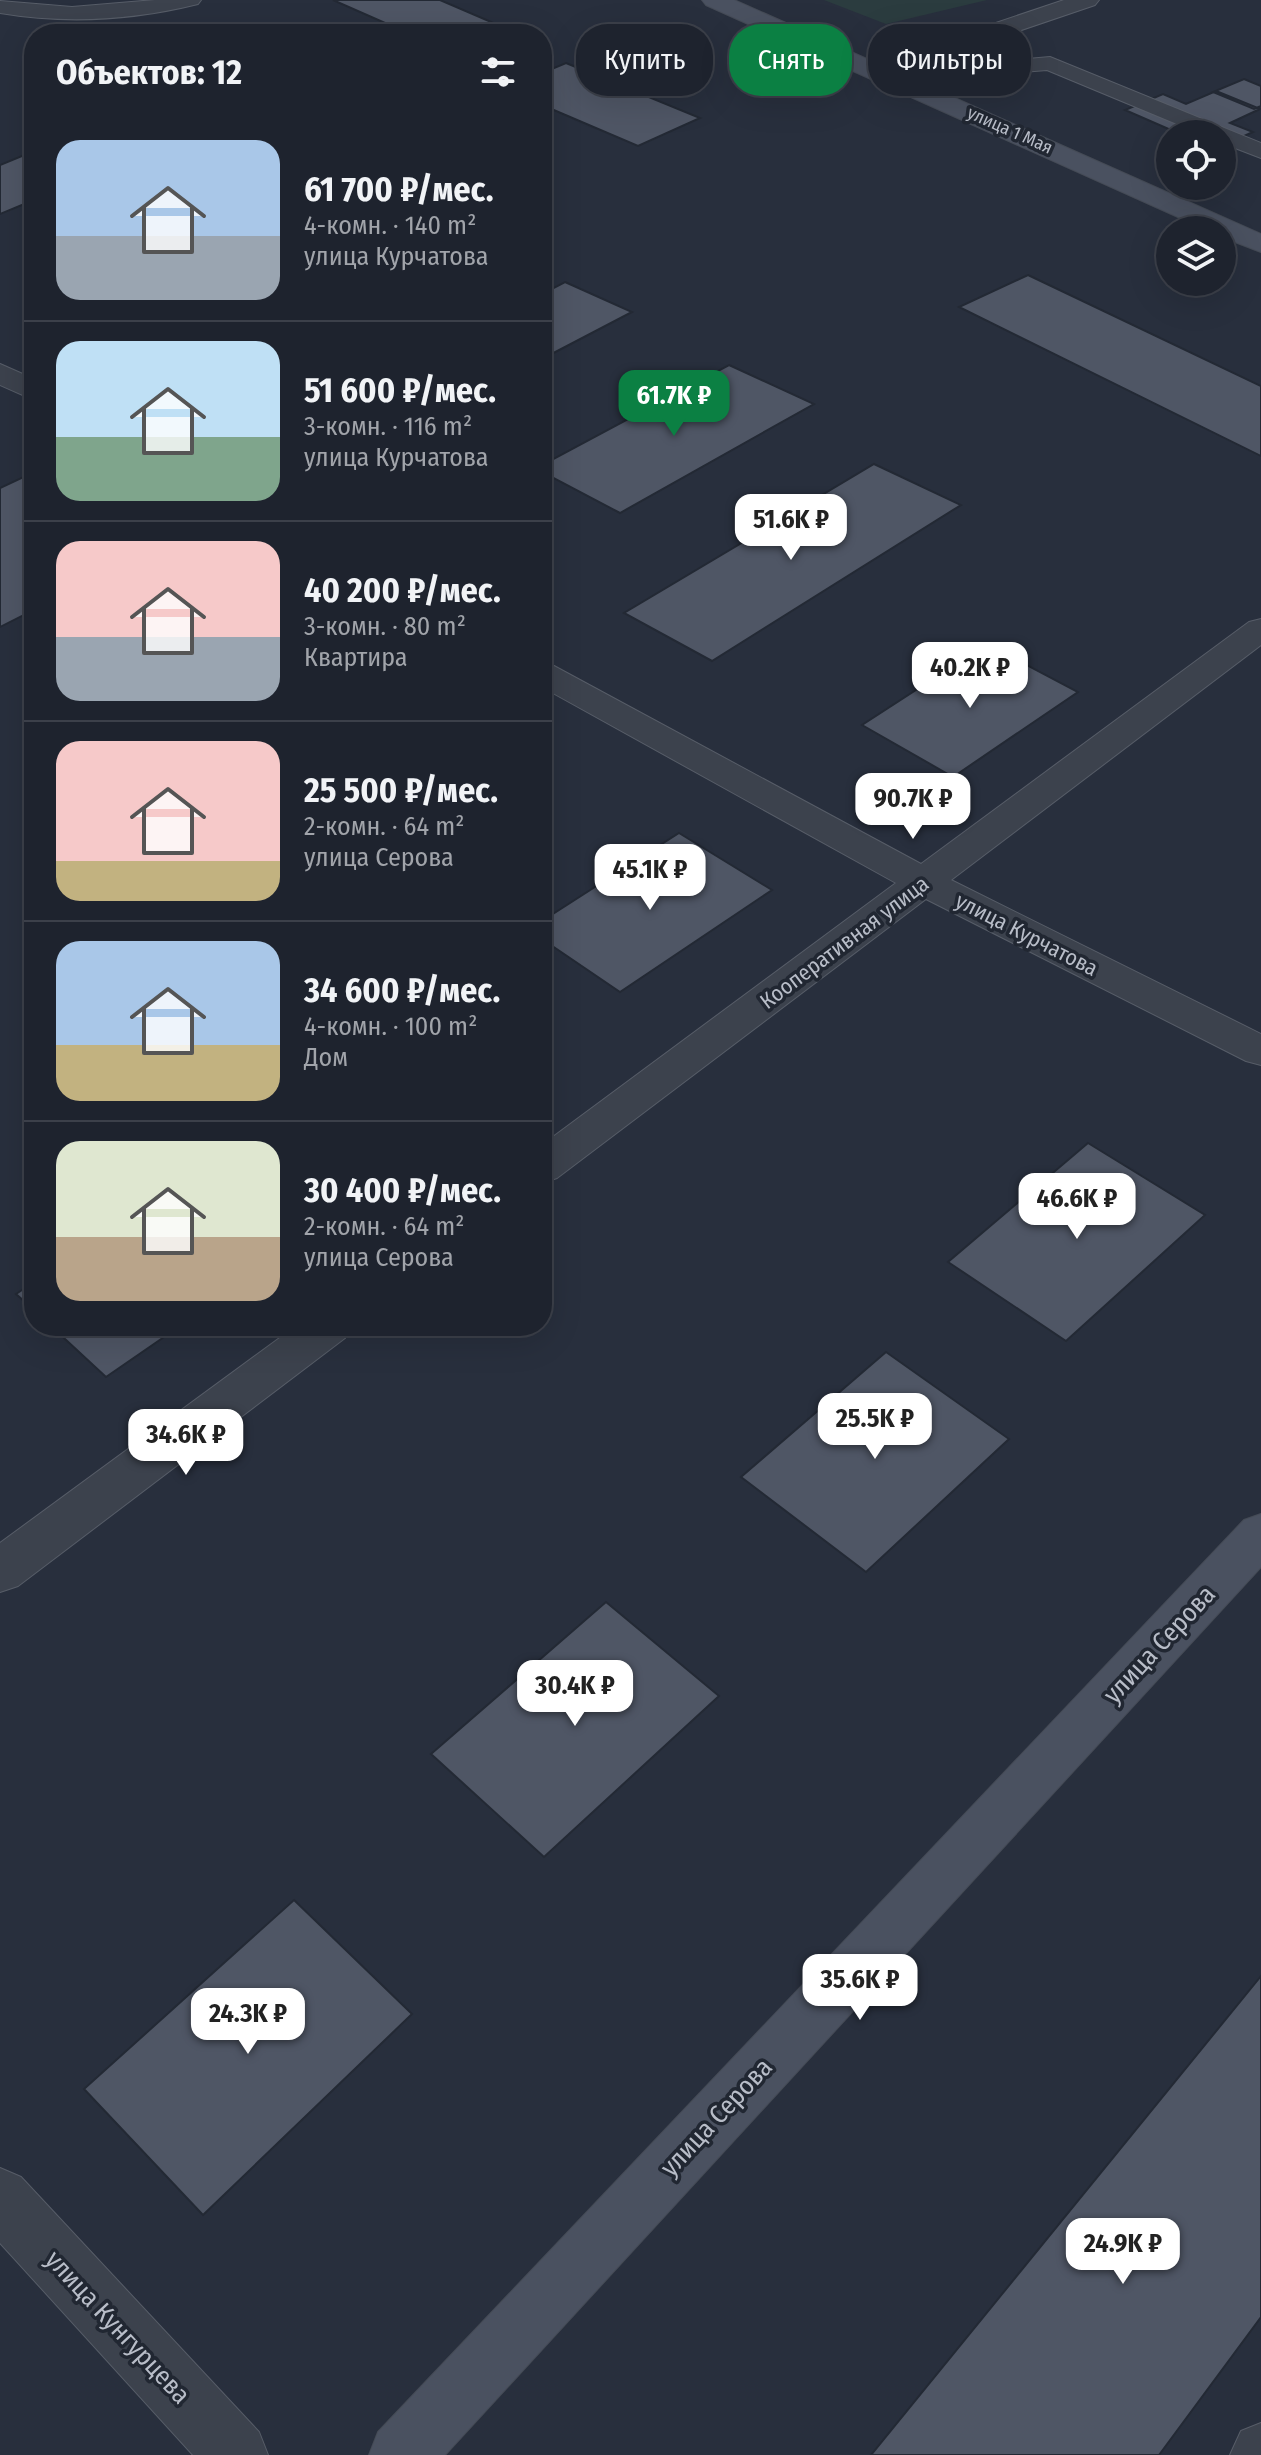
<!DOCTYPE html>
<html lang="ru">
<meta charset="utf-8">
<style>
:root{--surface:#1e232e;--page:#262b36;--text:#f1f3f6;--muted:#a1a4aa;--line:#3c404a;--accent:#0b8043}
body{margin:0;font-family:"Fira Sans Condensed",sans-serif;background:var(--page);color:var(--text);height:100vh;display:flex;flex-direction:column;font-size:30px;white-space:nowrap}
*{box-sizing:border-box;margin:0}
p{font-size:26px;color:var(--muted)}
.icon{flex:none;width:44px;height:44px;fill:none;stroke:currentColor;stroke-width:2;stroke-linecap:round;stroke-linejoin:round}
.map{position:relative;flex:1;overflow:hidden}
.drawer{position:absolute;left:24px;top:24px;width:528px;height:1312px;display:flex;flex-direction:column;background:var(--surface);border-radius:32px;box-shadow:0 8px 32px #0002,0 0 0 2px var(--line)}
.drawer>*{flex:none}
.banner{position:absolute;left:576px;top:24px;width:564px;height:72px;display:flex;gap:16px}
.fabs{position:absolute;left:1156px;top:120px;display:grid;gap:16px}
.fabs a{display:grid;place-items:center;width:80px;height:80px;border-radius:50%;background:var(--surface);box-shadow:0 8px 32px #0002,0 0 0 2px var(--line);font-size:40px}
.price{position:absolute;translate:-50% -68px;padding:0 18px;border-radius:16px;background:#fff;color:#222;font-size:26px;line-height:52px;filter:drop-shadow(0 2px 4px #0008)}
.price::after{content:'';position:absolute;left:50%;top:48px;width:24px;height:18px;margin-left:-12px;background:inherit;clip-path:polygon(0 0,100% 0,50% 100%)}
.price.selected{background:var(--accent);color:#fff}
ul{padding:0;list-style:none}
li{display:flex;align-items:center;gap:24px;height:200px;padding:0 32px}
li+li{border-top:2px solid var(--line)}
li span{display:grid;place-items:center;flex:none;width:224px;height:160px;border-radius:24px;color:#555}
li>.icon{margin-inline-start:auto}
span .icon{width:96px;height:96px;fill:#fffc;stroke-width:1}
li b{font-size:34px}
h2{display:flex;justify-content:space-between;align-items:center;height:96px;padding:0 32px;font-size:34px}
.pill{padding:0 28px;border-radius:32px;background:var(--surface);box-shadow:0 8px 32px #0002,0 0 0 2px var(--line);font-size:28px;line-height:72px}
.pill.selected{background:var(--accent);color:#fff}
.map>svg:first-child{display:block}
.green{fill:#2b3c3f}
.building{fill:#4f5665;stroke:#232934;stroke-width:2}
.lines{fill:none;stroke-linecap:round;stroke-linejoin:round}
.service-casing{stroke:#575d68;stroke-width:2}
.minor-casing{stroke:#575d68;stroke-width:2}
.secondary-casing{stroke:#454b56;stroke-width:2}
.service{fill:#3c424d;fill-rule:evenodd}
.minor{fill:#3c424d;fill-rule:evenodd}
.secondary{fill:#4a5160;fill-rule:evenodd}
.labels{text-anchor:middle;stroke-width:7;stroke-linejoin:round;paint-order:stroke}
.far-street-label{font-size:18px;fill:#b8bdc8;stroke:#212732}
.street-label{font-size:22px;fill:#b8bdc8;stroke:#212732}
.near-street-label{font-size:26px;fill:#b8bdc8;stroke:#212732}
</style>
<div class="map">
<svg width="1261" height="2455" viewBox="0 0 1261 2455">
<rect width="100%" height="100%" fill="#282f3d"/>
<path class="green" d="M824 0H987L886 24Z"/>
<path class="building" d="M333 0H440L519 34H410Z
M566 63 700 118 638 146 542 105V73Z
M1244 79 1261 86V106L1254 109 1213 92Z
M1216 91 1260 109 1230 123 1253 132 1222 146V134H1180L1125 110 1163 94 1186 104Z
M34 151V200L0 214V165Z
M1028 275 1261 386V456L959 307Z
M565 282 632 312 542 359V294Z
M729 365 814 404 620 513 542 472V465Z
M874 464 961 505 712 661 624 613Z
M34 472V610L0 627V488Z
M987 644 1078 692 953 777 862 725Z
M679 833 772 890 620 992 542 939V921Z
M1088 1143 1205 1215 1066 1341 948 1262Z
M34 1282V1310L16 1294Z
M51 1326H180L106 1377Z
M886 1352 1009 1439 866 1572 741 1477Z
M606 1602 719 1696 544 1857 431 1754Z
M294 1900 412 2014 203 2215 84 2089Z
M1261 1976V2317L1159 2455H871Z"/>
<g class="lines">
<g class="service-casing">
<path id="service" d="M155 0H201L198 4C134 20 65 24 0 13V1L72 7Z
M1050 57 1261 143V158L1222 143V134H1201L1047 70 891 83 880 77 891 71Z
M1261 2423V2455H1230L1241 2431Z"/>
</g>
<g class="minor-casing">
<path id="minor" d="M1064 0H1099L1095 5 886 76H868L865 71 868 66Z
M0 364 34 379V400L0 385Z
M1261 619V645L951 880 1261 1034V1065L1246 1061 926 899 557 1178 542 1183V1145L896 883 542 687V663L554 666 921 864 1249 622Z
M296 1326H352L345 1338 18 1586 0 1592V1543Z
M0 2168 21 2177 259 2432 268 2455H193L0 2243Z"/>
</g>
<g class="secondary-casing">
<path id="secondary" d="M702 0H734L1261 234V252L1222 237V230H1207L706 5Z
M1261 1514V1567L445 2455H369L378 2432 1244 1520Z"/>
</g>
<use href="#service" class="service"/>
<use href="#minor" class="minor"/>
<use href="#secondary" class="secondary"/>
</g>
<g class="labels">
<g class="far-street-label">
<text transform="translate(1010 130) rotate(24)" y="6">улица 1 Мая</text>
</g>
<g class="street-label">
<text transform="translate(1027 934) rotate(27)" y="8">улица Курчатова</text>
<text transform="translate(844 942) rotate(-37)" y="8">Кооперативная улица</text>
</g>
<g class="near-street-label">
<text transform="translate(1159 1644) rotate(-47)" y="9">улица Серова</text>
<text transform="translate(716 2117) rotate(-47)" y="9">улица Серова</text>
<text transform="translate(118 2327) rotate(47)" y="9">улица Кунгурцева</text>
</g>
</g>
</svg>
<div class="fabs">
<a><svg class="icon" aria-label="locate" viewBox="0 0 24 24"><circle cx="12" cy="12" r="6"/><path d="M12 2v4M12 18v4M2 12h4M18 12h4"/></svg></a>
<a><svg class="icon" aria-label="layers" viewBox="0 0 24 24"><path d="M12 4l9 5-9 5-9-5zM3 14l9 5 9-5"/></svg></a>
</div>
<b class="price selected" style="left:674px;top:438px">61.7K ₽</b>
<b class="price" style="left:791px;top:562px">51.6K ₽</b>
<b class="price" style="left:970px;top:710px">40.2K ₽</b>
<b class="price" style="left:913px;top:841px">90.7K ₽</b>
<b class="price" style="left:650px;top:912px">45.1K ₽</b>
<b class="price" style="left:1077px;top:1241px">46.6K ₽</b>
<b class="price" style="left:875px;top:1461px">25.5K ₽</b>
<b class="price" style="left:186px;top:1477px">34.6K ₽</b>
<b class="price" style="left:575px;top:1728px">30.4K ₽</b>
<b class="price" style="left:860px;top:2022px">35.6K ₽</b>
<b class="price" style="left:248px;top:2056px">24.3K ₽</b>
<b class="price" style="left:1123px;top:2286px">24.9K ₽</b>
<div class="banner">
<a class="pill">Купить</a>
<a class="pill selected">Снять</a>
<a class="pill">Фильтры</a>
</div>
<section class="drawer">
<h2>Объектов: 12<svg class="icon" aria-label="filters" viewBox="0 0 24 24"><path d="M4 7h16M4 17h16"/><circle cx="9" cy="7" r="2"/><circle cx="15" cy="17" r="2"/></svg></h2>
<ul>
<li><span style="background:linear-gradient(#a9c7e8 60%,#9aa5b1 0)"><svg class="icon" aria-label="home" viewBox="0 0 24 24"><path d="M3 11l9-7 9 7M6 9v11h12V9"/></svg></span><div><b>61 700 ₽/мес.</b><p>4-комн. · 140 m²</p><p>улица Курчатова</p></div></li>
<li><span style="background:linear-gradient(#bfe0f5 60%,#7fa58c 0)"><svg class="icon" aria-label="home" viewBox="0 0 24 24"><path d="M3 11l9-7 9 7M6 9v11h12V9"/></svg></span><div><b>51 600 ₽/мес.</b><p>3-комн. · 116 m²</p><p>улица Курчатова</p></div></li>
<li><span style="background:linear-gradient(#f6c9c9 60%,#9aa5b1 0)"><svg class="icon" aria-label="home" viewBox="0 0 24 24"><path d="M3 11l9-7 9 7M6 9v11h12V9"/></svg></span><div><b>40 200 ₽/мес.</b><p>3-комн. · 80 m²</p><p>Квартира</p></div></li>
<li><span style="background:linear-gradient(#f6c9c9 75%,#c2b280 0)"><svg class="icon" aria-label="home" viewBox="0 0 24 24"><path d="M3 11l9-7 9 7M6 9v11h12V9"/></svg></span><div><b>25 500 ₽/мес.</b><p>2-комн. · 64 m²</p><p>улица Серова</p></div></li>
<li><span style="background:linear-gradient(#a9c7e8 65%,#c2b280 0)"><svg class="icon" aria-label="home" viewBox="0 0 24 24"><path d="M3 11l9-7 9 7M6 9v11h12V9"/></svg></span><div><b>34 600 ₽/мес.</b><p>4-комн. · 100 m²</p><p>Дом</p></div></li>
<li><span style="background:linear-gradient(#dfe7d0 60%,#b9a48a 0)"><svg class="icon" aria-label="home" viewBox="0 0 24 24"><path d="M3 11l9-7 9 7M6 9v11h12V9"/></svg></span><div><b>30 400 ₽/мес.</b><p>2-комн. · 64 m²</p><p>улица Серова</p></div></li>
</ul>
</section>
</div>
